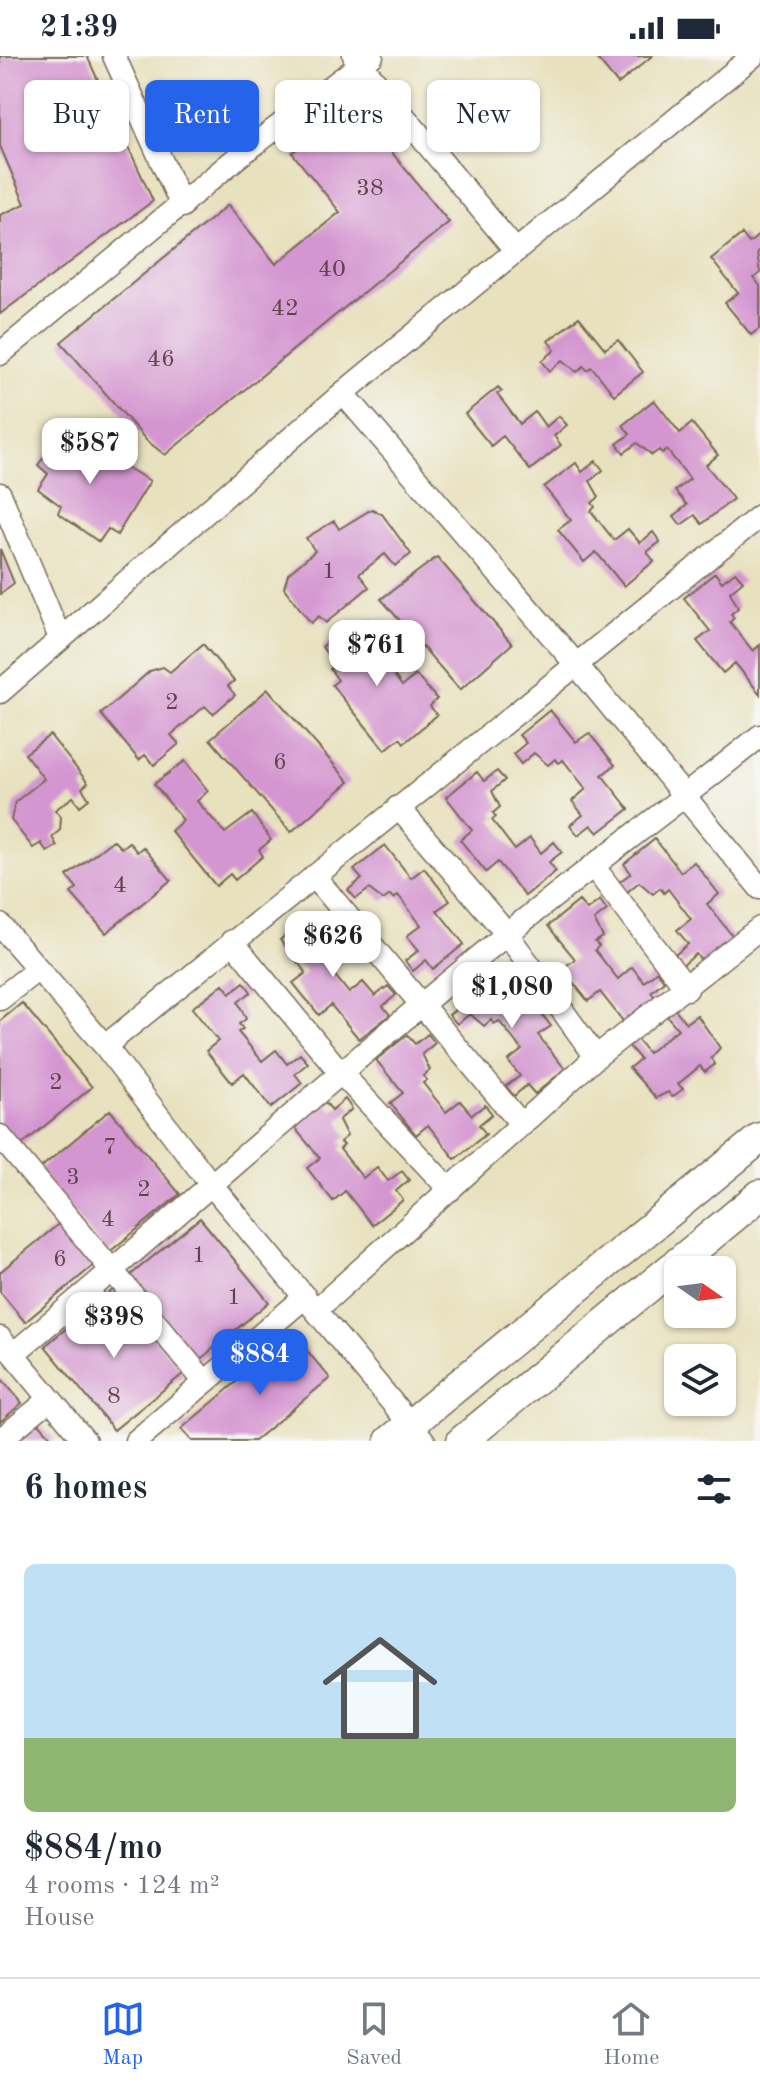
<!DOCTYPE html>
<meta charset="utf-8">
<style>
:root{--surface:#fff;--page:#f6f6f7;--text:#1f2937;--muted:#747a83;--line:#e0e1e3;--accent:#2563eb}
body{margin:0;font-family:"Old Standard TT",serif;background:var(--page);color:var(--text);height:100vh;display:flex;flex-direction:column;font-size:30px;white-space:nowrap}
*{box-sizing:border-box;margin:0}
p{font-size:26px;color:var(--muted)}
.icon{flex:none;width:44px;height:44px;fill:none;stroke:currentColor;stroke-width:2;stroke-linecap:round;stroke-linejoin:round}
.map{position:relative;height:1385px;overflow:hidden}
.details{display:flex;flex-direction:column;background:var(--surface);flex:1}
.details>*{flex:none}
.banner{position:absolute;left:24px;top:24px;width:712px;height:72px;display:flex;gap:16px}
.needle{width:52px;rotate:104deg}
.tools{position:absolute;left:664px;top:1200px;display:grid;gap:16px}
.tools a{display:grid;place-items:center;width:72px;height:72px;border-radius:12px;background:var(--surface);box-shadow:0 2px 6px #0004;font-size:40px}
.price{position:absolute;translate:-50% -68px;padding:0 18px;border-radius:16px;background:#fff;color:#222;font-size:26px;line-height:52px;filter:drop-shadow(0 2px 4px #0008)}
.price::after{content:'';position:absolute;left:50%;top:48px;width:24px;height:18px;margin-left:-12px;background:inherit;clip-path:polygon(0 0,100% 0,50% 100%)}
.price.on{background:var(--accent);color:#fff}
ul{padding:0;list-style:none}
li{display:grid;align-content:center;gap:16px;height:424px;padding:0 24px}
li span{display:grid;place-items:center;height:248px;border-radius:12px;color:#555}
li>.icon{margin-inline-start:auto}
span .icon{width:144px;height:144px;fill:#fffc;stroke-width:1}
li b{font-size:34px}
h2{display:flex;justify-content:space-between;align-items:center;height:96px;padding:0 24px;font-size:34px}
.tag{padding:0 28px;border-radius:12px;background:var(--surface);box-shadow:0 2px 6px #0004;font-size:28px;line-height:72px}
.tag.on{background:var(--accent);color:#fff}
.status{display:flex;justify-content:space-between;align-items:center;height:56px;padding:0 40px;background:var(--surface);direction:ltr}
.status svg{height:22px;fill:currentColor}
.tabs{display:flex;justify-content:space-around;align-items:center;height:112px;border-top:2px solid var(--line);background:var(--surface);font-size:22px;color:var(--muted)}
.tabs a{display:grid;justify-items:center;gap:4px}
.tabs .on{color:var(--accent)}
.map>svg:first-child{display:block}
.building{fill:#d496d0}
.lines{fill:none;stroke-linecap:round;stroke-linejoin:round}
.minor-casing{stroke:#786a56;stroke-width:25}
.secondary-casing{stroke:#786a56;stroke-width:33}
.minor{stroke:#fff;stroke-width:22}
.secondary{stroke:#fff;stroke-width:30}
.labels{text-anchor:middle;stroke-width:6;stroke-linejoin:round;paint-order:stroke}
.number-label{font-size:24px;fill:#61454a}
</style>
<div class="status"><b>21:39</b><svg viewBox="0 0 49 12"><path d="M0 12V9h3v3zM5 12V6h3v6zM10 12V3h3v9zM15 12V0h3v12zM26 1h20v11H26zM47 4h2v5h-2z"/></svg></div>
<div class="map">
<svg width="760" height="1385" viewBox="0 0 760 1385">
<rect width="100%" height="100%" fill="#f6f6f2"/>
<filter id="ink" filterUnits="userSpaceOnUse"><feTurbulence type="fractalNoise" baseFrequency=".0125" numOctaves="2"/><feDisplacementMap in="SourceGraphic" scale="16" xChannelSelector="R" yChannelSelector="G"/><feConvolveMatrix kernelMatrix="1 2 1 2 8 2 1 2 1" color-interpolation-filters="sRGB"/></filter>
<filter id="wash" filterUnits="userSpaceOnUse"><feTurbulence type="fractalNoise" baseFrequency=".006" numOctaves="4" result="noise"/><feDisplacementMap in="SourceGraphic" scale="32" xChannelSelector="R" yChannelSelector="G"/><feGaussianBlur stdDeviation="1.8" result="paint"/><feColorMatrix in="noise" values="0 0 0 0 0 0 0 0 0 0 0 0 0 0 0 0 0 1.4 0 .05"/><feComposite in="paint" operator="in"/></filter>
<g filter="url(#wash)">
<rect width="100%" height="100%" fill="#e8e1be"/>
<g id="blocks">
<path class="building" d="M0 0H87L153 145 0 258V159L25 148 0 90Z
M595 0H652L618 28Z
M352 48 449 166 165 399 146 384 61 286 228 149 276 208 340 156 292 97Z
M742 178 749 187 760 178V194L757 197 760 217 754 222 760 230V272L751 279 725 247 738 237 711 203Z
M579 261 605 293 618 284 643 316 614 339 592 311 587 314 584 310 577 316 563 304 550 315 542 305 555 294 548 285Z
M498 331 502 335 497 338 520 368 535 356 546 371 559 360 567 369 554 380 561 389 530 414 503 380 491 390 465 358Z
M654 344 680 377 692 367 718 399 706 409 733 443 702 468 695 459 681 469 674 460 687 449 675 435 690 423 667 394 662 397 659 394 652 399 637 387 624 397 617 388 630 378 623 369Z
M64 374 150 425 117 479 108 473 99 486 58 457 61 450 38 433 48 418 38 409Z
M596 405 603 414 590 425 599 441 592 447 595 451 591 455 614 484 628 473 640 487 653 476 660 486 647 496 654 505 624 530 596 496 584 506 558 474 571 464 544 431 576 407 582 416Z
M372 453 382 458 411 498 395 510 385 498 359 518 369 531 326 567 319 560 311 567 284 532 288 518 315 495 306 482 334 465 339 473Z
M0 493 14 527 0 538Z
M437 501 512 588 460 634 381 543Z
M735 516 743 525 730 536 738 552 731 558 734 562 730 566 753 595 760 589V638L735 607 723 617 697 585 710 575 684 542 715 517 722 526Z
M368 563 375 572 365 580 402 630 416 619 437 643 430 650 437 659 404 687 400 682 385 694 332 629 338 624 330 613 335 609 322 591 351 567 355 573Z
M203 588 234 625 228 630 235 639 213 658 205 650 171 679 179 688 154 709 145 699 139 704 101 658 150 615 163 611 170 616Z
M268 633 349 726 291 776 210 683Z
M550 654 576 686 589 677 615 709 602 719 629 753 598 777 591 769 578 779 570 769 583 759 572 745 586 733 563 704 559 707 555 703 548 709 534 697 521 708 513 698 526 687 519 679Z
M50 679 88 727 82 732 89 743 80 750 73 741 55 754 61 761 60 774 52 781 57 790 47 796 41 787 33 792 11 764 15 746 44 723 25 698Z
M185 705 208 735 197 745 225 777 252 757 271 784 259 794 263 800 235 824 230 818 216 830 171 775 183 764 154 728Z
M497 715 505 724 492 735 500 751 493 757 496 761 492 764 515 794 530 782 541 797 554 786 562 796 549 806 556 815 525 840 498 806 486 816 460 784 472 774 446 741 477 716 484 725Z
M655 783 681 816 694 806 719 838 707 848 734 882 703 907 696 898 683 909 675 899 688 888 677 874 691 863 668 833 664 837 660 832 653 838 639 826 626 837 618 827 631 817 624 808Z
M113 784 121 792 129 786 137 796 143 791 171 824 106 877 71 837 77 832 67 820Z
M385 789 411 822 424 812 450 845 437 854 464 888 433 913 426 904 413 915 405 905 419 894 407 880 421 869 398 839 394 843 390 839 383 844 369 833 356 843 348 834 362 823 354 814Z
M600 844 607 854 594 864 603 881 595 886 599 890 595 894 618 923 632 911 644 926 657 915 664 925 651 936 658 945 627 970 600 936 588 945 562 913 575 903 548 870 579 845 587 854Z
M331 858 339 868 326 878 334 895 327 900 330 904 326 908 349 937 363 926 375 940 388 930 396 939 383 950 390 959 359 983 331 949 319 959 293 927 306 917 280 884 311 859 318 869Z
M486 914 512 947 525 937 551 970 538 979 565 1013 535 1038 527 1029 514 1040 506 1030 520 1020 508 1005 522 994 499 965 494 968 491 964 484 970 470 958 457 968 449 959 463 948 455 939Z
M244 926 251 936 238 946 246 963 239 968 243 973 238 976 262 1005 276 994 287 1008 300 998 308 1007 295 1018 302 1027 271 1052 244 1017 232 1027 206 995 218 985 192 952 223 928 230 937Z
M22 947 92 1031 19 1091 0 1068V965Z
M675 953 686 967 697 959 720 992 711 1002 715 1008 705 1016 700 1010 678 1028 683 1033 672 1041 668 1036 656 1042 629 1012 640 1003 628 989 636 982 648 997 678 973 666 959Z
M428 978 435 987 422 998 430 1014 423 1020 427 1024 423 1027 446 1056 460 1045 472 1059 485 1049 492 1058 479 1069 486 1078 455 1103 428 1069 416 1079 390 1047 403 1037 376 1004 407 979 415 988Z
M345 1043 352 1053 339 1064 347 1080 340 1086 344 1089 340 1093 363 1122 377 1111 388 1125 402 1115 409 1124 396 1135 403 1144 372 1169 345 1135 333 1145 307 1112 320 1102 293 1070 324 1045 332 1054Z
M110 1054 180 1138 107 1198 38 1114Z
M200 1162 269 1246 197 1306 127 1222Z
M60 1167 94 1209 25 1266 0 1236V1216Z
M114 1233 184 1317 114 1374 45 1290Z
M293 1278 330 1322 254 1385H192L181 1373Z
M0 1321 22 1347 0 1366Z
M37 1365 55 1385H14Z"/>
</g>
</g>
<g filter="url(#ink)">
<use href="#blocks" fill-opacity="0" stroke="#786a56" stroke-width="2"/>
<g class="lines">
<g class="minor-casing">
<path id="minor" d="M114 0 182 150
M354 0 516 195
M0 298 239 100 372 0
M343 337 575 607 760 832
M0 438 60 582
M0 636 343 337 753 0
M398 751 507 878 596 1001
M593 810 687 933
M314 820 522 1069
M0 869 105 990 210 1127 424 1385
M232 885 340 1016 450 1134
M0 943 38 913
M105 990 760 460
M0 1080 205 1326
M317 1253 596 1001 760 872
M0 1282 85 1385
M13 1298C179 1160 339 1014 507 878 590 810 677 748 760 680
M0 1384 50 1343
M136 1385 305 1241"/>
</g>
<g class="secondary-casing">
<path id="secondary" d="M390 1385 760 1082
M462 1385 760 1139"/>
</g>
<use href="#minor" class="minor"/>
<use href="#secondary" class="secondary"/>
</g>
</g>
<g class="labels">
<g class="number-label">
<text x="370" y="139">38</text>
<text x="332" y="220">40</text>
<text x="285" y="259">42</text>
<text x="161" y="310">46</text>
<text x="329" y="522">1</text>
<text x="172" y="653">2</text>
<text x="280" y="713">6</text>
<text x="120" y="836">4</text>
<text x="56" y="1033">2</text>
<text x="110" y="1098">7</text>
<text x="73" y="1128">3</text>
<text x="144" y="1140">2</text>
<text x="108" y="1170">4</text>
<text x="199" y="1206">1</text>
<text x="60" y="1210">6</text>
<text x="234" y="1248">1</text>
<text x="114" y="1347">8</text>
</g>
</g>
</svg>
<div class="tools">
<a><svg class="needle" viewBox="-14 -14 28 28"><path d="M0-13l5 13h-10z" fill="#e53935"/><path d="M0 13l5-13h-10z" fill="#747a83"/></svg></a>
<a><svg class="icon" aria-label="layers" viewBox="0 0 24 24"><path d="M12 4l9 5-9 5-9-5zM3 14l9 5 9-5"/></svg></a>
</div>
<b class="price" style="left:90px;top:430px">$587</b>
<b class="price" style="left:377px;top:632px">$761</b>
<b class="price" style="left:333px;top:923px">$626</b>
<b class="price" style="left:512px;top:974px">$1,080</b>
<b class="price" style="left:114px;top:1304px">$398</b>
<b class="price on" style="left:260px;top:1341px">$884</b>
<div class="banner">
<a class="tag">Buy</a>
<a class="tag on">Rent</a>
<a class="tag">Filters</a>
<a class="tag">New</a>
</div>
</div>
<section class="details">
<h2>6 homes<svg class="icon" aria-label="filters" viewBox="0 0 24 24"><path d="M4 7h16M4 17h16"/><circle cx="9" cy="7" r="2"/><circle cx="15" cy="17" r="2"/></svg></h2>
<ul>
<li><span style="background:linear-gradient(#bfe0f5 70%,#8fb573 0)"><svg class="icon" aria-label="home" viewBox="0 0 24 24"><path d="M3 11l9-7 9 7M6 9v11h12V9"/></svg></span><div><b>$884/mo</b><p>4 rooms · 124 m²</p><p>House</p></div></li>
</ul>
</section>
<nav class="tabs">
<a class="on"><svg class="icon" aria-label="map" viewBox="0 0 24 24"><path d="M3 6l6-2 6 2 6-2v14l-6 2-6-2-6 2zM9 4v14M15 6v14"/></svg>Map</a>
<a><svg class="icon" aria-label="saved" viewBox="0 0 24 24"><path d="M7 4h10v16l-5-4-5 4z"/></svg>Saved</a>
<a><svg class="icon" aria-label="home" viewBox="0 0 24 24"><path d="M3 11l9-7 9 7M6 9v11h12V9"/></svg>Home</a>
</nav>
